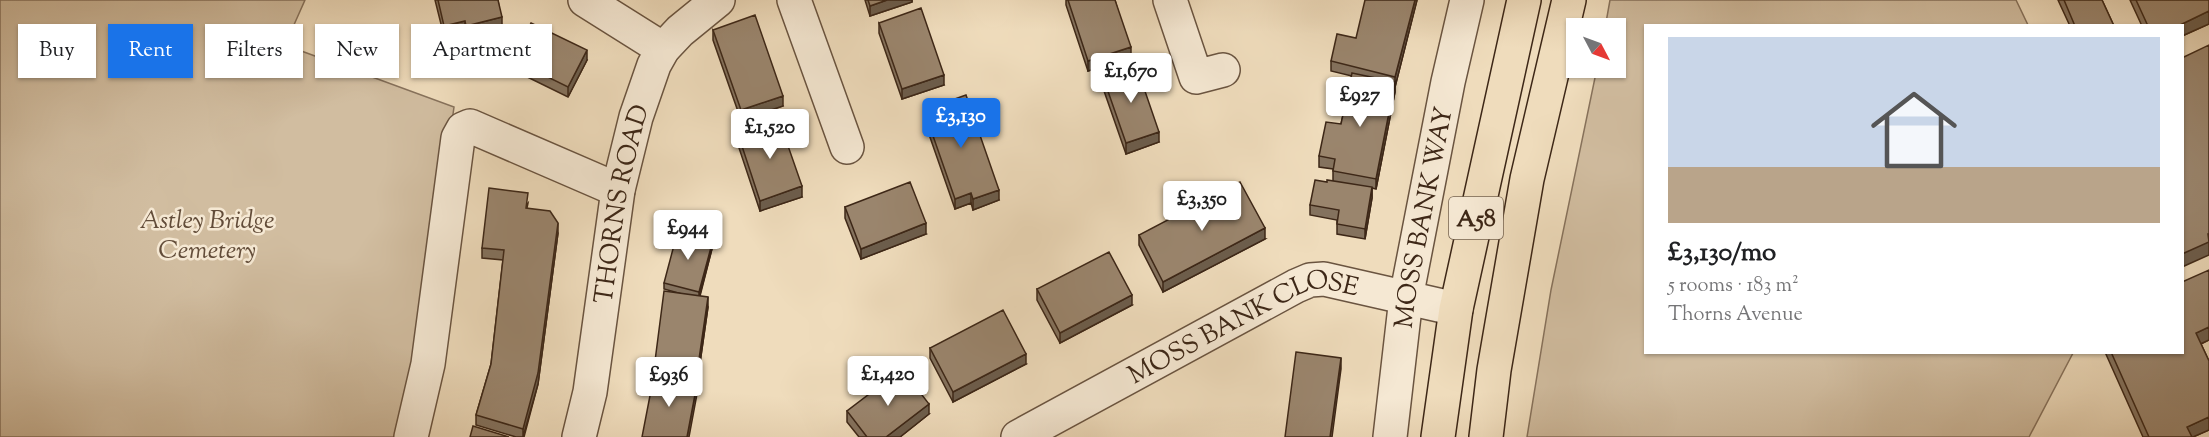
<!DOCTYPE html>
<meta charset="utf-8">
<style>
:root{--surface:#fff;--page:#f2f2f2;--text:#202124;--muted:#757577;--accent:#1a73e8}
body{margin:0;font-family:"Sorts Mill Goudy",serif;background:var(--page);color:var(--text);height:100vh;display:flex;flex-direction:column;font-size:22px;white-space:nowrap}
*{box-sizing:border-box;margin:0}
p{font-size:20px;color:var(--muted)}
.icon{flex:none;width:33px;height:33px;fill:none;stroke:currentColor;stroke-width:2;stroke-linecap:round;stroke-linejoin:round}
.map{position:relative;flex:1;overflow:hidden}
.sheet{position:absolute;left:1644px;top:24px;width:540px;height:330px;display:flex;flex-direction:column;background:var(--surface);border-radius:0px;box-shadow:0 2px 4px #0004}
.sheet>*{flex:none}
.banner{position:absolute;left:18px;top:24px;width:570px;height:54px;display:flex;gap:12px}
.needle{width:39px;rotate:131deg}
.fabs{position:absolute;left:1566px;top:18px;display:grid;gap:12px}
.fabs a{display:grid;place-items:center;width:60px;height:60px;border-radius:0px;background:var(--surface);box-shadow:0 2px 4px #0004;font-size:30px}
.price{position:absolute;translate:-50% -51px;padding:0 14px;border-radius:6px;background:#fff;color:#222;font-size:20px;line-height:39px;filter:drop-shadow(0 2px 3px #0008)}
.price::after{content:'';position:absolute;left:50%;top:36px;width:18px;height:14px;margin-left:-9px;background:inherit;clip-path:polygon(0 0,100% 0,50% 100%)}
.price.selected{background:var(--accent);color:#fff}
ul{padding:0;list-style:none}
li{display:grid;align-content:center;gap:12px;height:318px;padding:0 24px}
li span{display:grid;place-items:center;height:186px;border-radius:0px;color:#555}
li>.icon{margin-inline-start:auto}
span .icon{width:108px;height:108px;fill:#fffc;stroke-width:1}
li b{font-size:26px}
.chip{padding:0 21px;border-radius:0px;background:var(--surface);box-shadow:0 2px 4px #0004;font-size:21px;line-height:54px}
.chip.selected{background:var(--accent);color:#fff}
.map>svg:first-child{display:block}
.green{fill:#d1bda0;stroke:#87725c;stroke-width:1.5}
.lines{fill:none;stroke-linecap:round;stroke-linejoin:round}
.minor-casing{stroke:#6a5440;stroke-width:36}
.highway-casing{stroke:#3d2717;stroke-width:36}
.minor{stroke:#f5e8d3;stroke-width:33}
.highway{stroke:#efdcbc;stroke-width:33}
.wall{fill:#84725e;stroke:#3d2717;stroke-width:1.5}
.shaded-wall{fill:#6c5d4c;stroke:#3d2717;stroke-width:1.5}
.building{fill:#9a856d;stroke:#3d2717;stroke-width:1.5}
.labels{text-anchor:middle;stroke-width:5;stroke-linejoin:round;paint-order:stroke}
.shield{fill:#f5e8d3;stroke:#74614f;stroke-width:1.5}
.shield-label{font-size:24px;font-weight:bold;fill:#3d2717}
.street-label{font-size:26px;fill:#3d2717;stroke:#f5e8d3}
.park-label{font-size:26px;font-style:italic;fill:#624c39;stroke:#f5e8d3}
</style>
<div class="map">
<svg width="2209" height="437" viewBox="0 0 2209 437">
<rect width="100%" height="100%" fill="#efdcbc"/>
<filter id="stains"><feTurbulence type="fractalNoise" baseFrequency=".00333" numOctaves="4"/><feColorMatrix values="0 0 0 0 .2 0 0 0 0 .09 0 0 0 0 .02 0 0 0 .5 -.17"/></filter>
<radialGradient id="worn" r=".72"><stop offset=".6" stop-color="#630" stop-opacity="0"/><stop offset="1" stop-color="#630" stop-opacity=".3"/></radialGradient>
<path class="green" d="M0 0H305L285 45 454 107 419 359 401 437H0Z
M1610 0H2016L2028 25 1646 26V352L2073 353 2029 437H1527L1551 290 1597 68H1616V28H1605Z"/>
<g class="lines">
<g class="minor-casing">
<g id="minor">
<path d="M585 0 663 49"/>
<path d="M794 0 847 147"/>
<path d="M1170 0 1196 77 1223 70"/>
<path d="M411 437 428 364 458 138 463 129 470 126 618 190"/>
<path id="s1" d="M579 437 590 392 618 190 636 117 654 65 663 49 680 31 718 0"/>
<path id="s2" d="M1018 437 1296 286 1310 280 1324 279 1456 309"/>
<path id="s3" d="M1390 437 1406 298 1448 82 1467 0"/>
</g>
</g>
<g class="highway-casing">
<path id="highway" d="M1438 437 1456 309 1524 0
M1486 437 1494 370 1527 179 1569 0"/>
</g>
<use href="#minor" class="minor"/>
<use href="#highway" class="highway"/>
</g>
<path class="wall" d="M435 0H498L502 28 466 36 465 31 444 36Z
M865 0H912V2L870 16Z
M1066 0H1115L1131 57 1088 71 1066 5Z
M1417 0 1395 87V92L1376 189 1372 188V198L1365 239 1337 234V220L1310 215V205L1327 182 1333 181V169L1319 167V156L1341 124 1352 76 1331 71V61L1356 38Z
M2058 0H2102L2114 26H2070Z
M2130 0H2209V24L2182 36V26H2142Z
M879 23 944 85 902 99 879 33Z
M713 30 783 106 741 120 713 40Z
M513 60H587L568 97 513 70Z
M1103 77 1159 142 1126 154 1103 88Z
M924 110 999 200 973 210 971 203 955 209 924 120Z
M738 134 802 197 760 211 738 145Z
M528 203 527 208 558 233 538 384 524 437H516L476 425V415L491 364 503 260 482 258V248Z
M845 207 926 234 861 259 845 218Z
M1139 235 1265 239 1163 292 1139 245Z
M713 245 700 296 708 307 698 377 655 371V361L682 294 664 289V283Z
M2209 270V340L2201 344 2209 361V430L2193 437H2143L2105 352H2182Z
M1037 289 1132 305 1060 343 1037 300Z
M930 348 1026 364 953 402 930 358Z
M847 411 929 414 900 437H859L847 422Z"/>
<path class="shaded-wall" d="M887 0H912V2L870 16V6Z
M1415 0H1417L1395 87V77Z
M2209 11V24L2182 36V26H2178Z
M502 17V28L466 36V26Z
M465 21V31L444 36V26Z
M1131 47V57L1088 71V61Z
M587 50V60L568 97V87Z
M944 75V85L902 99V89Z
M1395 82V92L1376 189V179Z
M783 96V106L741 120V110Z
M1159 132V142L1126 154V143Z
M802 186V197L760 211V201Z
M1372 187V198L1365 239V229Z
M999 190V200L973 210V199Z
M971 193V203L955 209V199Z
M558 223V233L538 384 523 437V429Z
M926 223V234L861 259V249Z
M1265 228V239L1163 292V282Z
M2208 234H2209V255L2182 267V254Z
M713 240V245L699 298V292Z
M1132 295V305L1060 343V333Z
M708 297V307L698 377V366Z
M2209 327V340L2196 346V333Z
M1026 354V364L953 402V392Z
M1341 358V369L1332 437H1330Z
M697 384V394L689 437H687Z
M929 404V414L900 437H886Z
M2209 417V430L2193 437H2187V427Z"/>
<path class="building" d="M438 0H498L502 17 466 26 465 21 444 26Z
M868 0H887L870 6Z
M1068 0H1115L1131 47 1088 61Z
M1365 0H1415L1395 77 1331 61 1337 34 1356 38Z
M2064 0H2102L2114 26H2075Z
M2136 0H2209V11L2178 26H2148Z
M921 8 944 75 902 89 879 23Z
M755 15 783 96 741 110 713 30Z
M531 23 587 50 568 87 513 60Z
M2209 45V234H2208L2209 242 2182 254V54L2184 57Z
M1136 65 1159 132 1126 143 1103 77Z
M1352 73 1395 82 1376 179 1333 171 1335 159 1319 156 1326 122 1341 124Z
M966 95 999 190 973 199 971 193 955 199 924 110Z
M779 120 802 186 760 201 738 134Z
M1315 180 1327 182V180L1372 187 1365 229 1337 224 1339 210 1310 205Z
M910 182 926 223 861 249 845 207Z
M1240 182 1265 228 1163 282 1139 235Z
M489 188 528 193 526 208 550 211 558 223 538 373 523 429 476 415 491 364 504 250 482 248Z
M678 230 713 240 699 292 664 283Z
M1109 252 1132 295 1060 333 1037 289Z
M2209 270V327L2196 333 2209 361V417L2187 427 2192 437H2149L2111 352H2182V282Z
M664 291 708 297 698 366 655 361Z
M1003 310 1026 354 953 392 930 348Z
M1296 352 1341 358 1330 437H1285Z
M902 369 929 404 886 437H867L847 411Z
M654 375 697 384 687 437H642Z
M473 426 509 437H470Z"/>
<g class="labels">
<rect class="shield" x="1449" y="197" width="54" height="42" rx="4.5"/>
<g class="shield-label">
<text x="1476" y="226">A58</text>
</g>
<g class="street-label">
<text dy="9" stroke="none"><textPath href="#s1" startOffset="237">THORNS ROAD</textPath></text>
<text dy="9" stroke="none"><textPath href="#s3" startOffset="222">MOSS BANK WAY</textPath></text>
<text dy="9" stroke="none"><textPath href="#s2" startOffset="254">MOSS BANK CLOSE</textPath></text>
</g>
<g class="park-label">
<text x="207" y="228">Astley Bridge<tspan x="207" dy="30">Cemetery</tspan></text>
</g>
</g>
<rect width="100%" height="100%" filter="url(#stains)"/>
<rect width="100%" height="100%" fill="url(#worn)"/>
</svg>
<div class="fabs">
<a><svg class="needle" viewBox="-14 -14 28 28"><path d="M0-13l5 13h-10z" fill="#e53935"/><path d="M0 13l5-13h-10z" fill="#757577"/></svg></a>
</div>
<b class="price" style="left:1131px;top:104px">£1,670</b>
<b class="price" style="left:1360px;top:128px">£927</b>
<b class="price selected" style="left:961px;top:149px">£3,130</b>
<b class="price" style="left:770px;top:160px">£1,520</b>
<b class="price" style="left:1202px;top:232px">£3,350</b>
<b class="price" style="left:688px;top:261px">£944</b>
<b class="price" style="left:888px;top:407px">£1,420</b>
<b class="price" style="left:669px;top:408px">£936</b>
<div class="banner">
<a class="chip">Buy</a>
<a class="chip selected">Rent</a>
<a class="chip">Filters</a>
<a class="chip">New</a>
<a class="chip">Apartment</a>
</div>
<section class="sheet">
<ul>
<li><span style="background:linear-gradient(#c9d6e8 70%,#b9a48a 0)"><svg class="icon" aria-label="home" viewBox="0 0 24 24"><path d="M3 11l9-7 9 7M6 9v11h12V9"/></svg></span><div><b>£3,130/mo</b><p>5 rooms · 183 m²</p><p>Thorns Avenue</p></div></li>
</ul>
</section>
</div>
